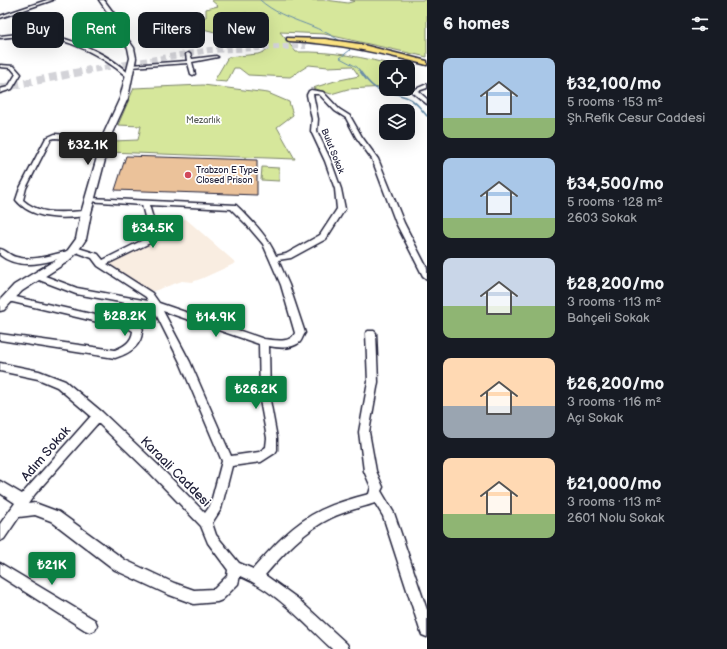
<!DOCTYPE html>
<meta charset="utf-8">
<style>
:root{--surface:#171b24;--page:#242831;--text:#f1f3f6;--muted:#9ea1a6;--accent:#0b8043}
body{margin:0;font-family:"Balsamiq Sans",sans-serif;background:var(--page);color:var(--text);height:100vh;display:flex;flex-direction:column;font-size:15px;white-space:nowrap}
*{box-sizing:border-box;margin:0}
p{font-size:13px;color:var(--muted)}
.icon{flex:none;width:22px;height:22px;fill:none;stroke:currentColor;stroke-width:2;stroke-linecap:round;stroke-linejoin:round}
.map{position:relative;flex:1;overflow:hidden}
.details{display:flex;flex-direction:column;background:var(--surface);width:300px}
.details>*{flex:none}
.banner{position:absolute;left:12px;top:12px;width:355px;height:36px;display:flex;gap:8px}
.controls{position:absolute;left:379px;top:60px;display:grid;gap:8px}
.controls a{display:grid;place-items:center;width:36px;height:36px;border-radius:8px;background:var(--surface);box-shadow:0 4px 16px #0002;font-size:20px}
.price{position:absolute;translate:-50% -34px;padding:0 9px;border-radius:4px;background:var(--accent);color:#fff;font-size:13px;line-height:26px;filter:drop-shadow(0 1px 2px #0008)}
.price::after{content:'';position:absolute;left:50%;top:24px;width:12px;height:9px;margin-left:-6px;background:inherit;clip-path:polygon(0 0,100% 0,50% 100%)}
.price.selected{background:#222;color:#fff}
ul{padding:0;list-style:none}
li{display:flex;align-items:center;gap:12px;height:100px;padding:0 16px}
li span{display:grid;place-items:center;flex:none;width:112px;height:80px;border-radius:8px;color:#555}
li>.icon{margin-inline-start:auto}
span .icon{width:48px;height:48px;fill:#fffc;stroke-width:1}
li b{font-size:17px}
h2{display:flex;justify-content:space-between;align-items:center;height:48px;padding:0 16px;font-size:17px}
.chip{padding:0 14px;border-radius:8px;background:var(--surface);box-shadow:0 4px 16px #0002;font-size:14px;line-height:36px}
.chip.selected{background:var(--accent);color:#fff}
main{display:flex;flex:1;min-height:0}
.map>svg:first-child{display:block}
.built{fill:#f9ede1}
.green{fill:#d6e79b;stroke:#7c846b}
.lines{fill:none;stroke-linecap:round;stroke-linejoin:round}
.stream-far1{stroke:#648aa8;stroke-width:1}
.stream{stroke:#648aa8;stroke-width:1.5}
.building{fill:#ebc29a;stroke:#22223b}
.primary-tunnel-far1{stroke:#d3d3d8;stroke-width:6;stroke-dasharray:6 3.5;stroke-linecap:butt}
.primary-tunnel{stroke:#d3d3d8;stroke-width:8;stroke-dasharray:8 4.5;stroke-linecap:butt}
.street-casing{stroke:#22223b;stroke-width:3}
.secondary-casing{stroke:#22223b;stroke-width:3}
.primary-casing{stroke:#22223b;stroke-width:3}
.street{fill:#fff;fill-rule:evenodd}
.secondary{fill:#fff;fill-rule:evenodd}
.primary{fill:#fae180;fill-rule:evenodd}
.poi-dot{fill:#d1495b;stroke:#fff;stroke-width:1.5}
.labels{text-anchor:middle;stroke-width:3.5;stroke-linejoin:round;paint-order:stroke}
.far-park-label{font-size:9px;fill:#585d58;stroke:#fff}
.far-street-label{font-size:9px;fill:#22223b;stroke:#fff}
.far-poi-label{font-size:9px;fill:#22223b;stroke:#fff;text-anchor:start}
.near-street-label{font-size:13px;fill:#22223b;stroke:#fff}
</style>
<main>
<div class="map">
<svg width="427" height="649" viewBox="0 0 427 649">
<rect width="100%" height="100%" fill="#fff"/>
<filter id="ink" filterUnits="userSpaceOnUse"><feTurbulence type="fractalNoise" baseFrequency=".025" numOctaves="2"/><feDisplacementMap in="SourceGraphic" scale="8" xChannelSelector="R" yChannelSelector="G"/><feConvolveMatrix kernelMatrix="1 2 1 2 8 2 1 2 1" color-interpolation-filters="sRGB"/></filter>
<g filter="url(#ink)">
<path class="built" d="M186 219 236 263 203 278 192 282 182 281 154 291 147 290 107 264 154 241 158 225Z"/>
<path class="green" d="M211 0H326L348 3 355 1 350 0H427V57L324 34 280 32 296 52C331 51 365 57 399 67H386V87L348 89 331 94 313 88 335 81 359 76 352 66 328 67 309 65 290 77 248 75 239 68H234L227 82 214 81 228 57 258 54 269 50 257 40 264 34 247 13 228 15 221 24 233 26 223 34 199 28 192 19 206 17V9L218 6Z
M203 85 268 93 289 102 293 115 277 127 295 159 108 152 113 141 138 140 141 126 118 125 134 88Z
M262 167 279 168V181L261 180Z"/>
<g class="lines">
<path class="stream-far1" d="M260 0C286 24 325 23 350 50L340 58 357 67 360 71"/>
<path class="stream" d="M359 70C379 98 380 87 406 97 415 100 421 109 427 116"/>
</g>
<path class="building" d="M126 156 257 160V195L115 190Z"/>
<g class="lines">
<path class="primary-tunnel-far1" d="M85 71 210 50 306 46"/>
<path class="primary-tunnel" d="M0 88 90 70"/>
<g class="street-casing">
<path id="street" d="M47 0H53L0 18V16Z
M27 33C59 32 108 52 130 75L126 76C102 56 69 38 37 36 25 35 12 37 0 38V36Z
M188 53 190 54 192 59 216 56 218 57 192 62 195 74 193 75 191 74 188 63 131 67 129 66 131 65 187 61 186 54Z
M0 65 14 66 21 74 12 89 0 93V89L8 87 16 74 11 68 0 67Z
M427 84V88L418 91 427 99V104L411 91Z
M311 90 323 92 339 109 350 116 362 137 378 159 404 223 427 268V279L423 276 396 223 372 159 356 137 346 118 335 111 319 94H313L318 119 317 131 331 161 341 189 345 209 326 239 291 258 278 260 289 285 305 333C303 335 302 340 300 342 292 349 278 348 269 346L270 400 277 438V450L275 453 261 462 232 466 221 509 212 523 216 535 239 563 253 569C273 546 294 523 321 510 336 503 353 498 369 494L371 487 364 471 359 432 368 382 366 333 368 331H374L376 333 378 382 369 432 376 471 383 487 381 491 394 513 427 610V637L422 635 420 630 383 516 375 503C360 508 345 511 331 518 304 531 284 553 265 575L297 598 347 644 349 649H332C304 623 276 591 240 576L238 584 222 600 217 602 194 604 167 594 115 570 51 521 35 515 19 517 4 539 0 541V524L15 503 0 493V481L22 494 91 416 57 387 38 379 0 371V363L39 371 65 381 102 412 159 466 205 513 210 506 222 461 180 362 153 308 76 294 34 278 33 276 37 273 77 288 148 301 146 297 98 266 92 258 76 252 75 254C52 261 21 272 0 255V249C6 250 10 256 16 257 34 262 54 254 72 250V247H75L98 254 103 260 147 238V225L142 205 88 201 87 200 90 198 236 205C252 221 267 235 276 256L286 254 320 235 337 209 335 189 325 161 311 131 312 119 307 95 309 91ZM149 205 231 209 246 224 263 244 281 285 295 333C290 344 274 340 264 339L159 303 152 293 107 264 154 241 155 225ZM163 311 259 344 260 400 267 438 266 447 259 452 231 456 190 362ZM98 423 151 474 201 526 208 543 228 570 227 576 214 589 194 590 174 583 125 560 59 512 35 503 28 504 35 494Z
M55 134 106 138 109 140 106 142 55 138 51 139 26 188 23 200C41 216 63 212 86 211L90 213 89 215C65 220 32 220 16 200L20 188 46 138Z
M7 295C38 302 69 309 100 316 112 319 131 317 141 327 143 328 143 330 142 332 141 347 128 354 115 358L0 340V334L115 350C124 346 132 342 133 331L126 327 102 323 4 300 3 298Z
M0 563 95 620 97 625 95 630 90 632 85 630 0 576Z"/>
</g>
<g class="secondary-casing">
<path id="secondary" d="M99 0H104L121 23 125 35 134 48 136 58 128 98 112 133 91 213 86 239 76 254 67 262 22 291 4 310 0 311V300L14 285 59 258 68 250 76 239 81 213 104 133 120 98 130 58 128 48 119 35 115 23Z"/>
</g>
<g class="primary-casing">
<path id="primary" d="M287 38 325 39 359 44 427 61V65C381 53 337 43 289 41L287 40Z"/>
</g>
<use href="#street" class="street"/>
<use href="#secondary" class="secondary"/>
<use href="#primary" class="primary"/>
</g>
</g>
<circle class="poi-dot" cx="188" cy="175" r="4"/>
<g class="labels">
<g class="far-park-label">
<text x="203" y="123">Mezarlık</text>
</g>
<g class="far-street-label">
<text transform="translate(333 151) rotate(68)" y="3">Bulut Sokak</text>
</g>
<g class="far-poi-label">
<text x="196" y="173">Trabzon E Type<tspan x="196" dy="10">Closed Prison</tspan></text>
</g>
<g class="near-street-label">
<text transform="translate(45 453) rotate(-49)" y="5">Adım Sokak</text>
<text transform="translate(176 471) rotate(45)" y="5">Karaali Caddesi</text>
</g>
</g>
</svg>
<div class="controls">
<a><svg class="icon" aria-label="locate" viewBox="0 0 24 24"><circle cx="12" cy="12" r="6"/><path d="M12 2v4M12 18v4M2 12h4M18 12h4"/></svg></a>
<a><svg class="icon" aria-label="layers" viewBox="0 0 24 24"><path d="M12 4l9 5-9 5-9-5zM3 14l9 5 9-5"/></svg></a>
</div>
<b class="price selected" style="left:88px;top:166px">₺32.1K</b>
<b class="price" style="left:153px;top:249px">₺34.5K</b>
<b class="price" style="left:125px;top:337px">₺28.2K</b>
<b class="price" style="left:216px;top:338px">₺14.9K</b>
<b class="price" style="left:256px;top:410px">₺26.2K</b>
<b class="price" style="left:52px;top:586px">₺21K</b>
<div class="banner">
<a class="chip">Buy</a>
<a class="chip selected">Rent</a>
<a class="chip">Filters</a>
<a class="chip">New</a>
</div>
</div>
<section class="details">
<h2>6 homes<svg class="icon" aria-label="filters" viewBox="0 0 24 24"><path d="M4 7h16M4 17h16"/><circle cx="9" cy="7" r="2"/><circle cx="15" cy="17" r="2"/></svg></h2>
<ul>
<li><span style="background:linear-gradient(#a9c7e8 75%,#8fb573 0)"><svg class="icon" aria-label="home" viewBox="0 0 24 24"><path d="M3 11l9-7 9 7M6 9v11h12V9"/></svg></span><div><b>₺32,100/mo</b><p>5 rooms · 153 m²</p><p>Şh.Refik Cesur Caddesi</p></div></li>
<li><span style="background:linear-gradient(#a9c7e8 75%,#8fb573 0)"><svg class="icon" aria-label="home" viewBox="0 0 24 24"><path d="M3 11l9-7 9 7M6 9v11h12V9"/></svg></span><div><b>₺34,500/mo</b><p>5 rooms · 128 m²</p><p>2603 Sokak</p></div></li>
<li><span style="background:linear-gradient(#c9d6e8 60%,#8fb573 0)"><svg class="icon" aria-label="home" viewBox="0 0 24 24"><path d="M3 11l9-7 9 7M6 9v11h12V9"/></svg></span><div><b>₺28,200/mo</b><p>3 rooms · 113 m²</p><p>Bahçeli Sokak</p></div></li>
<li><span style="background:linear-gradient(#ffd9b3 60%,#9aa5b1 0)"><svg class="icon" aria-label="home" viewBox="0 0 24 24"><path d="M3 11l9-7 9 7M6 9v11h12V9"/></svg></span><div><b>₺26,200/mo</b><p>3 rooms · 116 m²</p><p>Açı Sokak</p></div></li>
<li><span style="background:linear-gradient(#ffd9b3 70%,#8fb573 0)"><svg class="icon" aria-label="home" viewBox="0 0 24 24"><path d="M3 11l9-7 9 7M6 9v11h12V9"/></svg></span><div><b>₺21,000/mo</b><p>3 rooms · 113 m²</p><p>2601 Nolu Sokak</p></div></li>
</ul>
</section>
</main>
